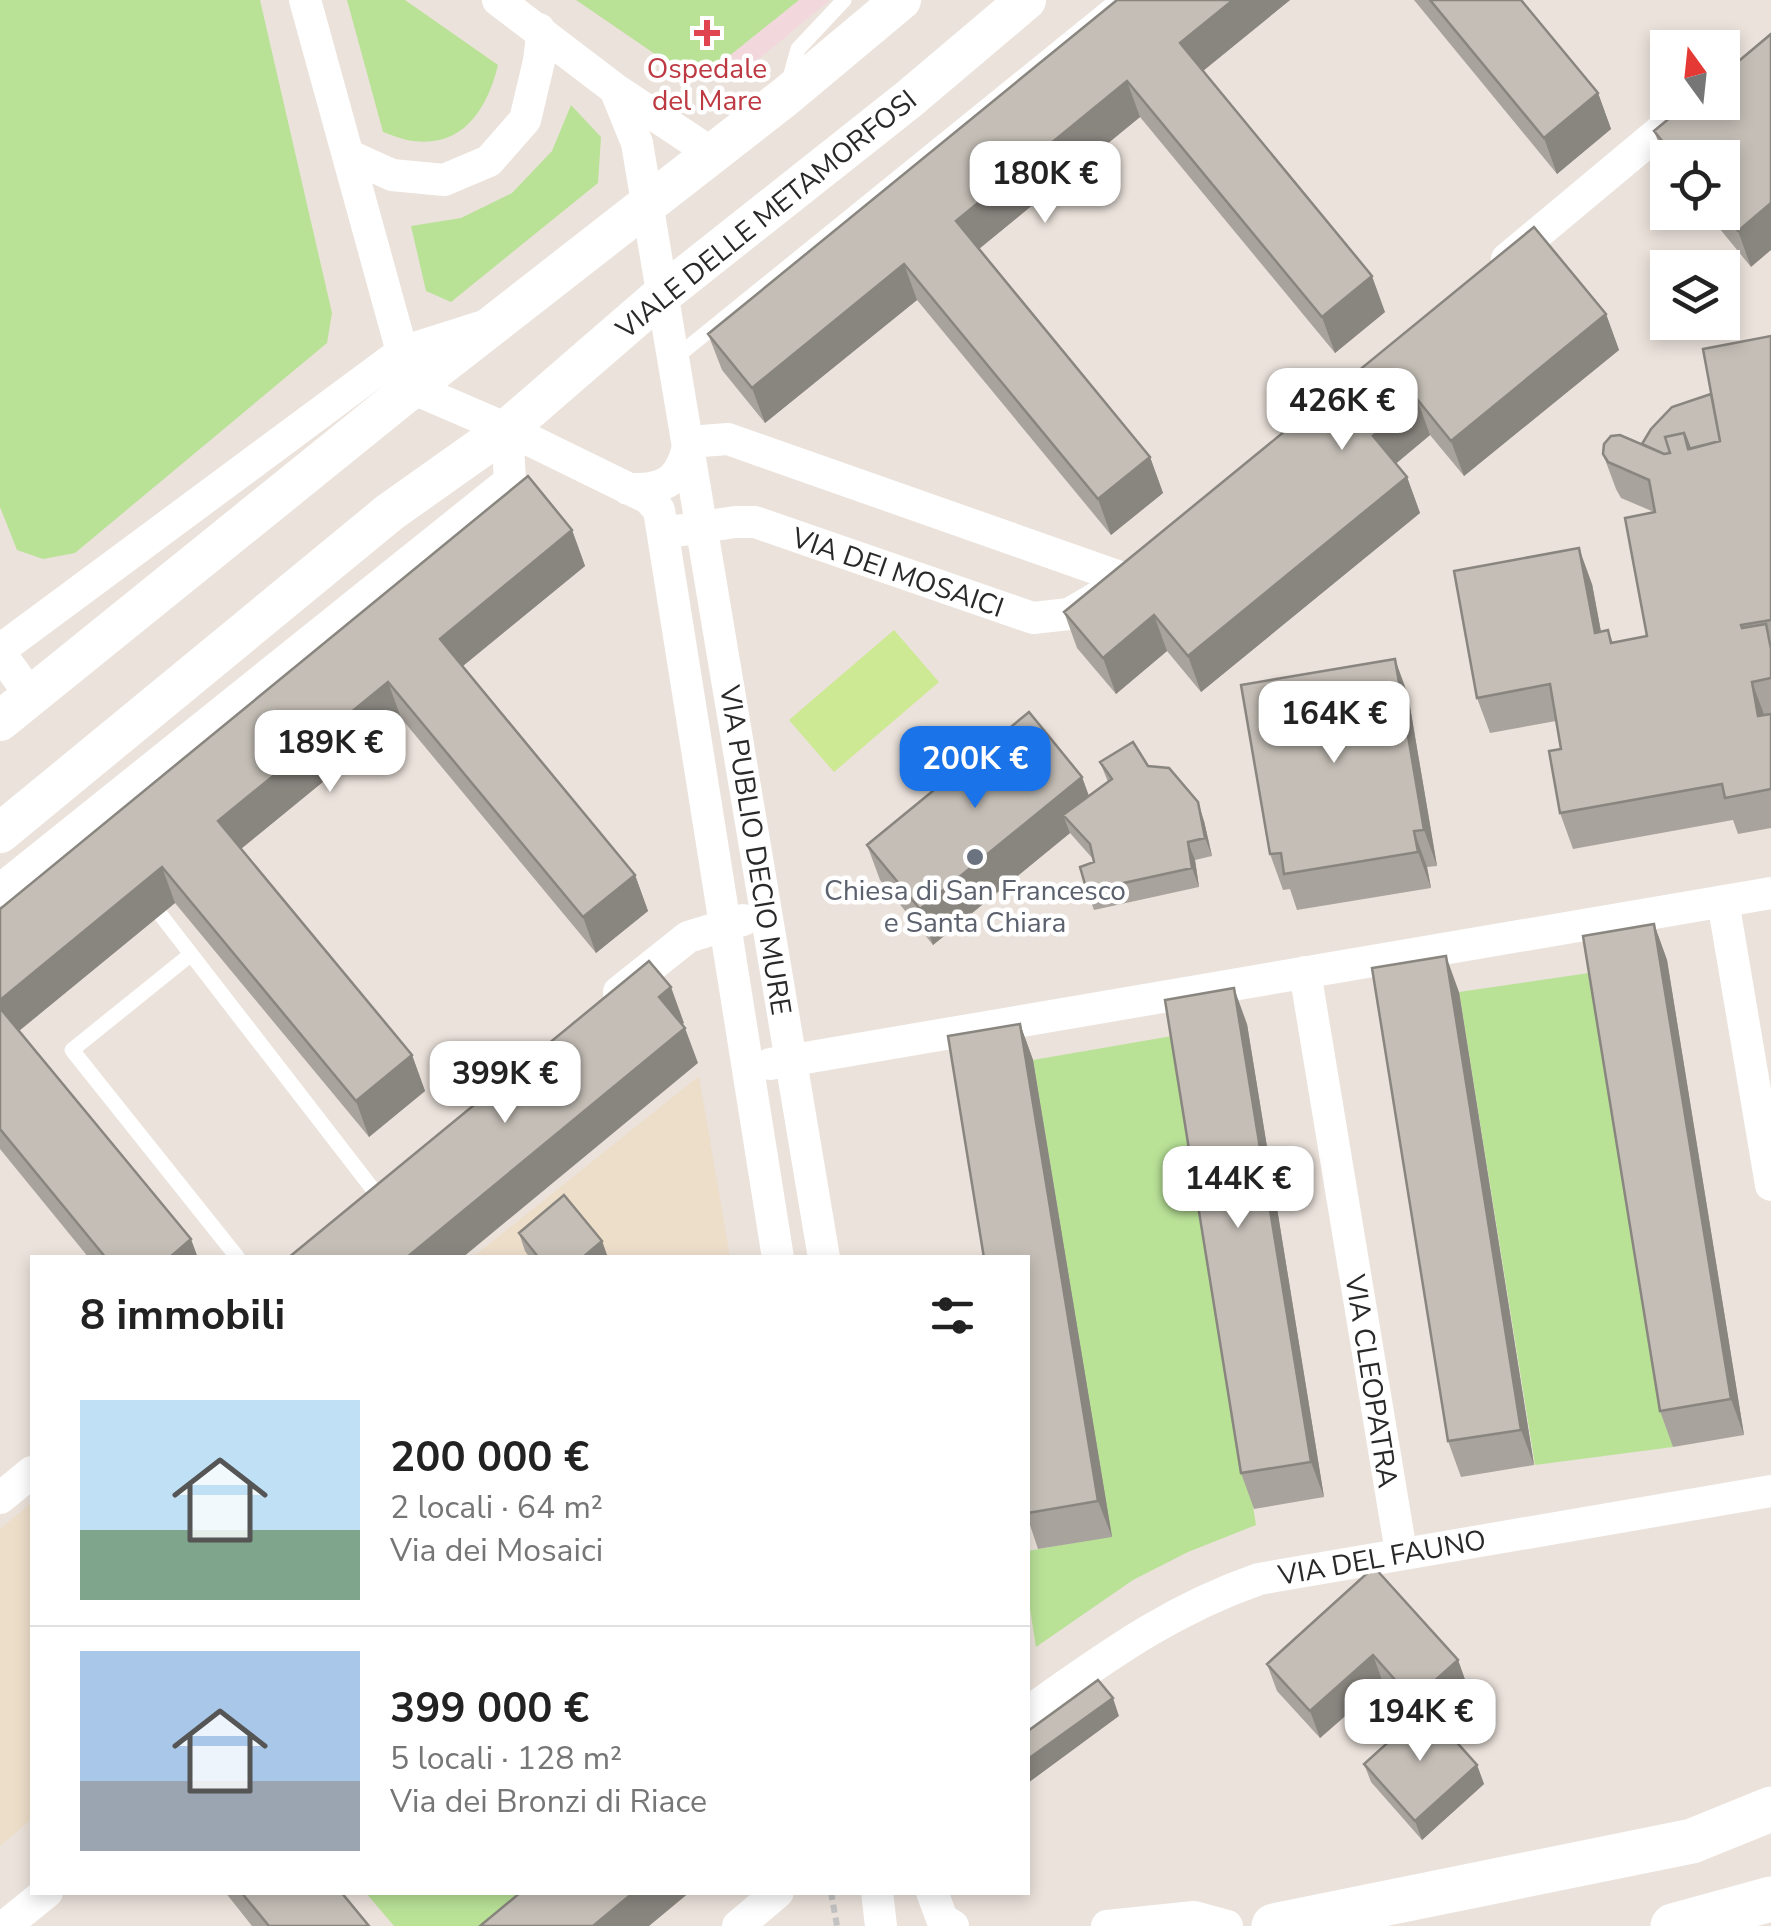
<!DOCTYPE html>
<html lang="it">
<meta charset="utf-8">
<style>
:root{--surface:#fff;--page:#f6f6f6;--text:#222;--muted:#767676;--line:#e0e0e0;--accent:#1a73e8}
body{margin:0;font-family:"Nunito Sans",sans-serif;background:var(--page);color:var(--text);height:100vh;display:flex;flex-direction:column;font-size:38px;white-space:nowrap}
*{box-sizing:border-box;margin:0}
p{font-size:32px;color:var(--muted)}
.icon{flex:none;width:55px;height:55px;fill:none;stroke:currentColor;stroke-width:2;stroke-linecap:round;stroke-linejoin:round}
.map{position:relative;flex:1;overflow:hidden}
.drawer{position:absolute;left:30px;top:1255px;width:1000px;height:640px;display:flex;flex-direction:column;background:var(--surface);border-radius:0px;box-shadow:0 5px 15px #0003}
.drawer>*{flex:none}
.needle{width:65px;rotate:345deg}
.buttons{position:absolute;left:1650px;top:30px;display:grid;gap:20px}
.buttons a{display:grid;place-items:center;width:90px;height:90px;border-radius:0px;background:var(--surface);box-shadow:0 5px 15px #0003;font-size:50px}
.price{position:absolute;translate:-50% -85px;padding:0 22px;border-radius:20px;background:#fff;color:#222;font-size:32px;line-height:65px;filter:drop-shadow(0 2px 5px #0008)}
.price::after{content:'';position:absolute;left:50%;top:60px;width:30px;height:22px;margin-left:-15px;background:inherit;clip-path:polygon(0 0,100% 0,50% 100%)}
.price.current{background:var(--accent);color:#fff}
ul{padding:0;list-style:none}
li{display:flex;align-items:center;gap:30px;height:250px;padding:0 50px}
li+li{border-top:2px solid var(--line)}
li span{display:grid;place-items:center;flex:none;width:280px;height:200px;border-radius:0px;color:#555}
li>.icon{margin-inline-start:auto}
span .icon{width:120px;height:120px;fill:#fffc;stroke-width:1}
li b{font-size:42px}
h2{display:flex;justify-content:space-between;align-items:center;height:120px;padding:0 50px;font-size:42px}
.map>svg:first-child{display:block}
.education{fill:#eddeca}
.medical{fill:#f2d8dc}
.green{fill:#b9e297}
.pitch{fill:#cee993}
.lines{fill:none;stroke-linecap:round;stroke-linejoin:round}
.path{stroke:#c3c3c3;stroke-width:6;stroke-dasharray:8 5;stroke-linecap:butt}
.service{stroke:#fff;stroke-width:15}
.minor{stroke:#fff;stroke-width:32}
.tertiary{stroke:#fff;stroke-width:40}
.secondary{stroke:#fff;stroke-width:45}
.wall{fill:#a9a39d}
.shaded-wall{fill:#89857f}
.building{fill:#c4beb6;stroke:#89857f;stroke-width:2.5}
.health-dot{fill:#e0444e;stroke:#fff;stroke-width:4}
.worship-dot{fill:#6b7280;stroke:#fff;stroke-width:4}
.labels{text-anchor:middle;stroke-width:9;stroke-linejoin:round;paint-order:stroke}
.health-label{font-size:28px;fill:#be3a42;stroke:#fff}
.street-label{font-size:28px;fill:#292929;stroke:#fff}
.worship-label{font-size:28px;fill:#5b616d;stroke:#fff}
</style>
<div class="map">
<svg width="1771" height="1926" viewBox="0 0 1771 1926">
<rect width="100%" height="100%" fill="#ebe2db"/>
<path class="education" d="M699 1076 730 1257H473Z
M32 1502V1819L0 1846V1529Z"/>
<path class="medical" d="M576 0H830L736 78 674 67Z"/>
<path class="green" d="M0 0H260L332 313 327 343 75 553 43 559 17 550 0 507Z
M347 0H405L498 65C488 107 464 148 413 141 403 140 392 135 383 132Z
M576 0H799L708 73 674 67Z
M571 105 601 137 598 183 451 302 426 291 411 226 461 218 512 193 552 151Z
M1596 972 1673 1447 1535 1465 1459 992Z
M1178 1035 1256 1525 1188 1552 1133 1580 1036 1647 1028 1596V1551L1111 1536 1033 1060Z
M366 1893H529L489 1926H394Z"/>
<path class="pitch" d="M894 630 939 682 834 772 789 720Z"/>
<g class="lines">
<path class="path" d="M831 1892 837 1926"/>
<path class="service" d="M789 81 798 49 844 0
M675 358 1117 0
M160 914 375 1192
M190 955 72 1050 238 1258"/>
<path class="minor" d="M305 0 412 388 507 429 648 498 659 510 778 1258
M498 0 615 89 713 154
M615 89 637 143 824 1258
M348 155 392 175 444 180 489 161 525 120 539 61 542 36 539 29
M1507 259 1695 102
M628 489C667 490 681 480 689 442L728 439 1123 578
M663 533 735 522H755L1033 618 1069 614 1103 594
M0 650 402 352 484 326
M0 653 31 696
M0 890 510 481 507 429
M1723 901 1771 1185
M1305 972 1401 1552
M619 992 688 937 743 920
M770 1064 1771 893
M0 1498 32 1472
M1028 1712C1105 1658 1169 1610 1259 1579L1771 1491
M877 1892 881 1926
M932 1892 942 1919 953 1926
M5 1926 47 1892
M738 1926 778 1892
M1107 1926 1194 1917 1227 1926"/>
<path class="tertiary" d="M0 721 412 388 785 97 901 0
M0 833 390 512 507 429 664 293 909 99 1026 0"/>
<path class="secondary" d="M1274 1926 1692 1841 1771 1809
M1673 1926 1771 1899"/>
</g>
<path class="wall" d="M1117 0H1290L1203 71 1385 312 1335 353 1140 117 979 249 1150 457 1163 493 1111 535 917 300 765 423 722 370 708 334Z
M1414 0H1521L1598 93 1611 129 1557 174Z
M1722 102 1751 267 1706 212H1722V158H1668V167L1654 131Z
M1534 227 1606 314 1619 350 1464 476 1430 435 1396 463 1407 477 1420 513 1201 692 1167 651 1116 694 1077 648 1064 612Z
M1771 336V828L1738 834 1733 820 1573 849 1560 813 1561 749 1556 721 1490 733 1477 698 1592 584 1601 632 1608 630 1613 643 1647 636 1654 512 1621 498 1616 489 1603 454 1642 444 1711 394Z
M572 530 585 566 463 666 635 875 648 911 596 953 401 718 241 849 412 1055 425 1091 369 1137 175 903 19 1031 198 1258H89L0 1149V909Z
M1408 695 1437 866 1427 867 1431 888 1297 910 1290 889 1283 890 1270 854Z
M1100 762 1148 766 1204 821 1212 856 1195 860 1199 887 1094 910 1087 891 1094 862 1093 859 1070 833 933 945 880 880 867 845 1082 777 1089 796 1108 782Z
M1654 924 1667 960 1744 1435 1673 1447 1660 1411Z
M1459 992 1534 1465 1461 1477 1448 1441Z
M1020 1024 1033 1060 1112 1537 1038 1549 1028 1519V1258Z
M1247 1024 1324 1497 1254 1509 1241 1473Z
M519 1233 602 1241 608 1258H530L525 1251Z
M1374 1567 1458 1660 1468 1688 1434 1718 1477 1765 1484 1784 1422 1840 1371 1782 1364 1764 1415 1718 1383 1683 1320 1738 1277 1691 1267 1664Z
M225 1892H341L369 1926H252Z"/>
<path class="shaded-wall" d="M1233 0H1290L1193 79 1180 43Z
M1127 81 1140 117 969 257 956 221Z
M1598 93 1611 129 1557 174 1544 138Z
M1771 203V250L1751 267 1738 231Z
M904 264 917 300 765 423 752 388Z
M1372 276 1385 312 1335 353 1322 317Z
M1606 314 1619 350 1464 476 1451 441Z
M1417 399 1430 435 1386 472 1373 436Z
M1150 457 1163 493 1111 535 1098 499Z
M1407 477 1420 513 1201 692 1188 656Z
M572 530 585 566 453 674 440 639Z
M1579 548 1592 584 1608 669 1595 633Z
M1154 615 1167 651 1116 694 1103 658Z
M1395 659 1408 695 1437 866 1424 830Z
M388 682 401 718 231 857 218 821Z
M1752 682 1765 717 1758 716Z
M1082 777 1095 813 1063 815 1070 833 933 945 920 909Z
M1198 802 1204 821 1212 856 1205 838Z
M1414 831 1427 867 1431 888 1418 852Z
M1188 842 1195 860 1199 887 1192 868Z
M162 867 175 903 9 1039 0 1013V1000Z
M635 875 648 911 596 953 583 917Z
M1654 924 1667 960 1744 1435 1731 1399Z
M1446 956 1459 992 1534 1465 1521 1430Z
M671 987 684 1023 672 1033 659 997Z
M1234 988 1247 1024 1324 1497 1311 1462Z
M1020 1024 1033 1060 1112 1537 1098 1501Z
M685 1028 698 1063 462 1258H406Z
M412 1055 425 1091 369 1137 356 1101Z
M191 1239 198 1258H169Z
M602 1241 608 1258H582Z
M1373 1655 1383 1683 1320 1738 1310 1711Z
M1458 1660 1468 1688 1423 1727 1413 1700Z
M1113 1698 1119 1716 1028 1783V1759Z
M1477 1765 1484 1784 1422 1840 1415 1821Z
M634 1892H690L649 1926H593Z"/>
<path class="building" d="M1117 0H1233L1180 43 1372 276 1322 317 1127 81 956 221 1150 457 1098 499 904 264 752 388 708 334Z
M1430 0H1521L1598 93 1544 138Z
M1771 34V203L1738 231 1722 212V158H1676L1654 131 1689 102H1722V75Z
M1534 227 1606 314 1451 441 1417 399 1373 436 1407 477 1188 656 1154 615 1103 658 1064 612Z
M1771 336V620L1741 625 1742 628 1766 624 1771 649V678L1752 682 1758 716 1771 714V789L1725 798 1722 784 1560 813 1549 751 1561 749 1550 684 1477 698 1454 571 1579 548 1595 633 1608 630 1611 643 1647 636 1625 518 1655 512 1649 480 1608 462 1603 454 1604 444 1611 436 1620 435 1664 454 1670 453 1665 437 1684 433 1688 449 1720 441 1703 349Z
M1711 394 1720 441 1690 449 1684 433 1665 437 1670 453 1664 454 1642 444 1651 429 1672 407Z
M528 476 572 530 440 639 635 875 583 917 388 682 218 821 412 1055 356 1101 162 867 0 1000V909Z
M1395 659 1424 830 1414 831 1418 852 1284 874 1281 853 1270 854 1241 685Z
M1029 712 1082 777 920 909 867 845Z
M1133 742 1148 766 1169 768 1198 802 1205 838 1188 842 1192 868 1087 891 1080 867 1094 862 1090 844 1063 815 1112 779 1100 762Z
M1654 924 1731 1399 1660 1411 1583 936Z
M1446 956 1521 1430 1448 1441 1372 968Z
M649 961 671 987 659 997 685 1028 406 1258H288Z
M1234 988 1311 1462 1241 1473 1165 1000Z
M0 1008 191 1239 169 1258H106L0 1129Z
M1020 1024 1098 1501 1028 1513V1258H984L948 1036Z
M564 1195 602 1241 582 1258H539L519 1233Z
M1374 1567 1458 1660 1413 1700 1373 1655 1310 1711 1267 1664Z
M1098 1680 1113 1698 1028 1759V1731Z
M1426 1708 1477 1765 1415 1821 1364 1764Z
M241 1892H341L369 1926H269Z
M521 1892H634L593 1926H480Z"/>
<path class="health-dot" d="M702 18h10v10h10v10h-10v10h-10v-10h-10v-10h10z"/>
<circle class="worship-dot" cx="975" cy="857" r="10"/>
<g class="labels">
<g class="health-label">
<text x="707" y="78">Ospedale<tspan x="707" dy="32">del Mare</tspan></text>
</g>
<g class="street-label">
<text transform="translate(766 214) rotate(-39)" y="10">VIALE DELLE METAMORFOSI</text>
<text transform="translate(898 572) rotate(19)" y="10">VIA DEI MOSAICI</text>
<text transform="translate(756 850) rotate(81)" y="10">VIA PUBLIO DECIO MURE</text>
<text transform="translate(1372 1381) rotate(81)" y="10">VIA CLEOPATRA</text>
<text transform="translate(1382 1557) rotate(-10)" y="10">VIA DEL FAUNO</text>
</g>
<g class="worship-label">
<text x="975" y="900">Chiesa di San Francesco<tspan x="975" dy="32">e Santa Chiara</tspan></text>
</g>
</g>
</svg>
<div class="buttons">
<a><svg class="needle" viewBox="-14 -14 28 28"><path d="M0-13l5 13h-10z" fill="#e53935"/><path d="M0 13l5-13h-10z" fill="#767676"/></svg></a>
<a><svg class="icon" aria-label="locate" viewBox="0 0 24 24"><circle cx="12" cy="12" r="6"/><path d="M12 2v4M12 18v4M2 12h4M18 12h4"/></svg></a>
<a><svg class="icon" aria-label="layers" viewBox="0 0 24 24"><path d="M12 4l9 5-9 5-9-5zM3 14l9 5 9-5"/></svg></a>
</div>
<b class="price" style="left:1045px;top:226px">180K €</b>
<b class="price" style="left:1342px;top:453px">426K €</b>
<b class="price" style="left:1334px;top:766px">164K €</b>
<b class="price" style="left:330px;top:795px">189K €</b>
<b class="price current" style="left:975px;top:811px">200K €</b>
<b class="price" style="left:505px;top:1126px">399K €</b>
<b class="price" style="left:1238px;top:1231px">144K €</b>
<b class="price" style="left:1420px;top:1764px">194K €</b>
<section class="drawer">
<h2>8 immobili<svg class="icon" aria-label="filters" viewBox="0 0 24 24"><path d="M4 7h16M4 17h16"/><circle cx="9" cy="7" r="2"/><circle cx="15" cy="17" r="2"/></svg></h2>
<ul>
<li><span style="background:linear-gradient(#bfe0f5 65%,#7fa58c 0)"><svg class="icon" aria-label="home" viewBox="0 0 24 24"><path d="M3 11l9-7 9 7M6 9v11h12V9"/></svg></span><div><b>200 000 €</b><p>2 locali · 64 m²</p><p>Via dei Mosaici</p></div></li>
<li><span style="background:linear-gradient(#a9c7e8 65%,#9aa5b1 0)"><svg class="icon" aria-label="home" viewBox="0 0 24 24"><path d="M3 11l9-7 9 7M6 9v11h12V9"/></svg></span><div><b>399 000 €</b><p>5 locali · 128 m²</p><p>Via dei Bronzi di Riace</p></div></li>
</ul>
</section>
</div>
